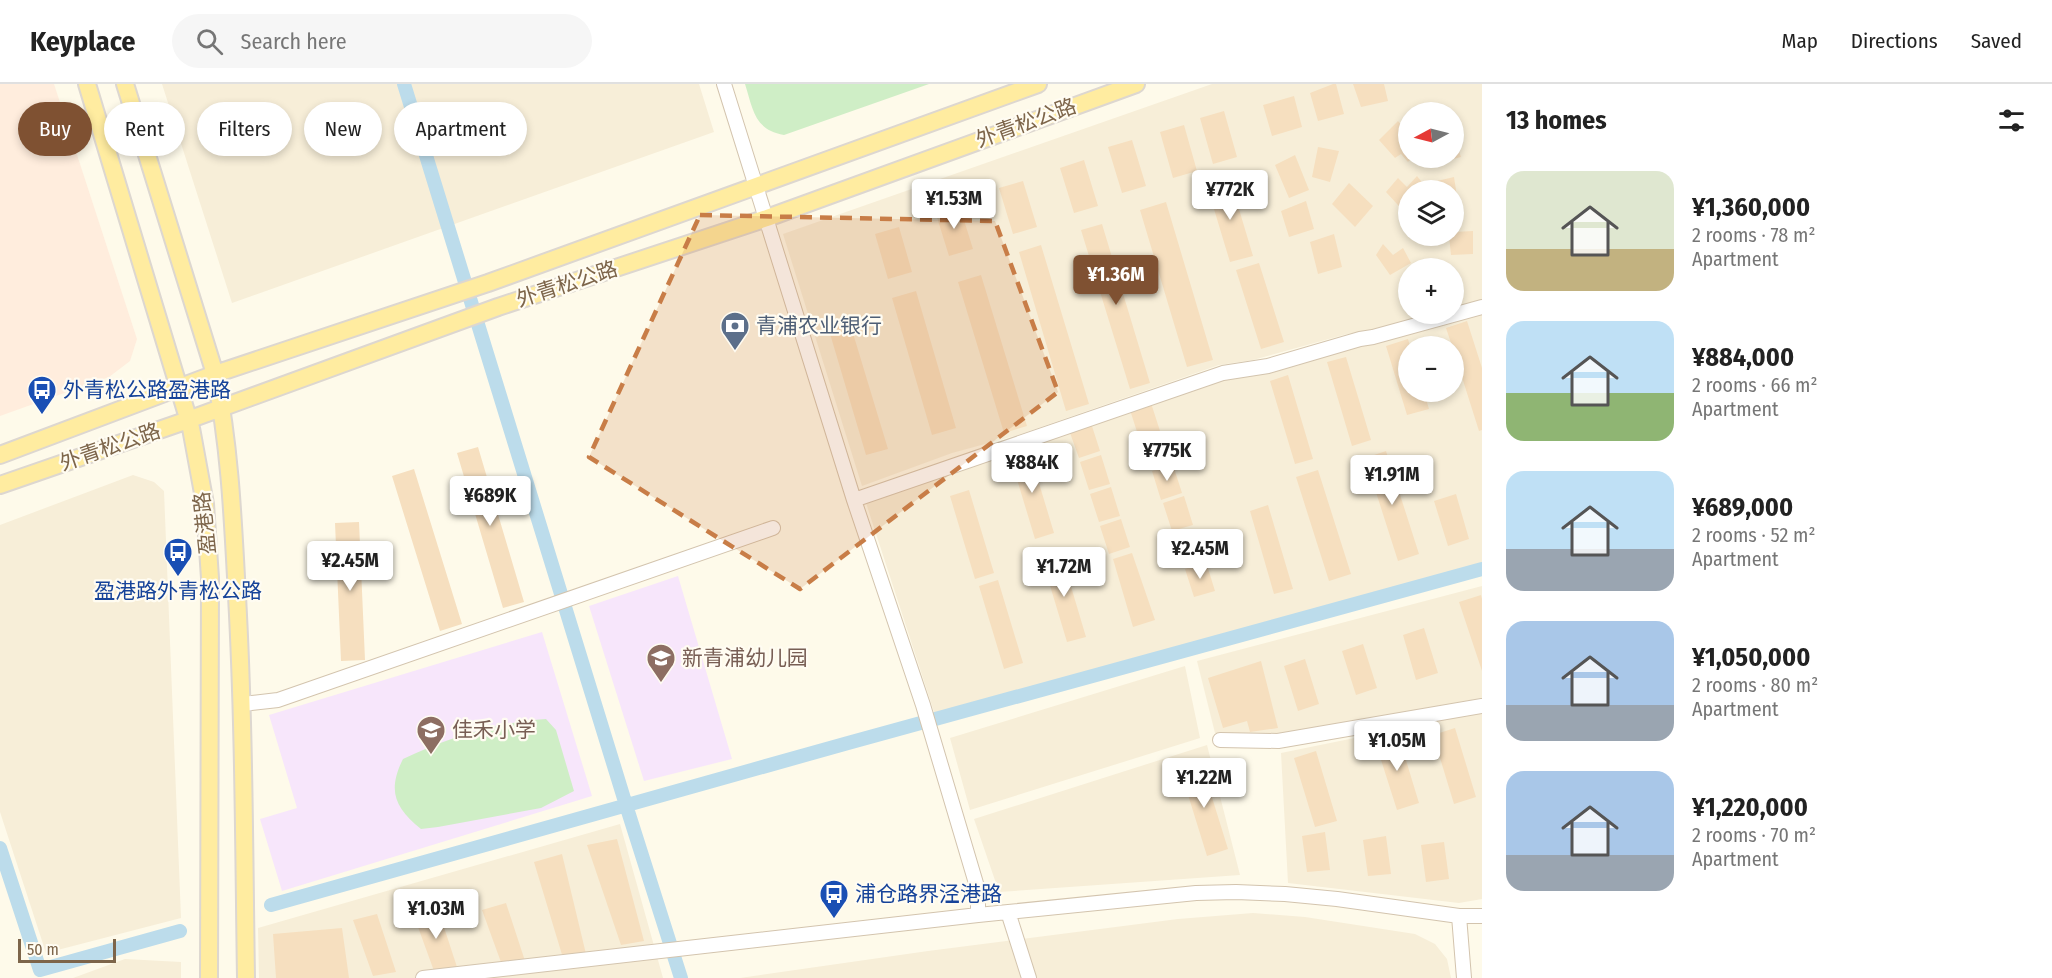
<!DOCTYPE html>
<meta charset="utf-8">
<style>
:root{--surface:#fff;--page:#f6f6f6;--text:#222;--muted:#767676;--line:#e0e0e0;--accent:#7f5132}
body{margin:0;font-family:"Fira Sans Condensed","Noto Sans SC",sans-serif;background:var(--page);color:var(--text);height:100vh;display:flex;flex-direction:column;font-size:22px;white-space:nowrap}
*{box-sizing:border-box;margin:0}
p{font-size:20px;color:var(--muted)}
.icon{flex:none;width:33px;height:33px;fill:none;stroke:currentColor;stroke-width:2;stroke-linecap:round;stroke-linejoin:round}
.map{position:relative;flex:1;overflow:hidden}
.panel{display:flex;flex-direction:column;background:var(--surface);width:570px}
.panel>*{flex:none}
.banner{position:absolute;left:18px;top:18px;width:570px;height:54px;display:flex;gap:12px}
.needle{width:39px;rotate:263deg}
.buttons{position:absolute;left:1398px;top:18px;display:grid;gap:12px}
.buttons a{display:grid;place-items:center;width:66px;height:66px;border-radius:50%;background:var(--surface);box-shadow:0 3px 9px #0003;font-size:30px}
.scale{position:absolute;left:18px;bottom:15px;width:98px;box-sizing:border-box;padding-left:6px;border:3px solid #7d654a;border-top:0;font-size:16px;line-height:21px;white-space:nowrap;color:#7d654a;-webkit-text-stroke:4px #fffcf2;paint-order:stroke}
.price{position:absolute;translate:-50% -51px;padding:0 14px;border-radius:6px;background:#fff;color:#222;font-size:20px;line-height:39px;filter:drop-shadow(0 2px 3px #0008)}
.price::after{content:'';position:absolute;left:50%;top:36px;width:18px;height:14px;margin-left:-9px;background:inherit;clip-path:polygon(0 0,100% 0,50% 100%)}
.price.on{background:var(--accent);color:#fff}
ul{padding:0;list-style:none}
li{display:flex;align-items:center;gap:18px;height:150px;padding:0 24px}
li span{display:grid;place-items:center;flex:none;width:168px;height:120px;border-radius:18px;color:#555}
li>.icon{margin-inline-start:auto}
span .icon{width:72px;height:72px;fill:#fffc;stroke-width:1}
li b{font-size:26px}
h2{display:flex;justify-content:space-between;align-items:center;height:72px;padding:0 24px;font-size:26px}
.pill{padding:0 21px;border-radius:27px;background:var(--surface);box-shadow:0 3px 9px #0003;font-size:21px;line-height:54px}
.pill.on{background:var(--accent);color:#fff}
header{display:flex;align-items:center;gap:36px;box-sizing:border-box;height:84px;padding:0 30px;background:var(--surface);border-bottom:2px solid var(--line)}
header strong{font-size:28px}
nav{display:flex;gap:33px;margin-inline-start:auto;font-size:21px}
.search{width:420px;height:54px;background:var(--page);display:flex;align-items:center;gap:15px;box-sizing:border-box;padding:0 21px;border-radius:33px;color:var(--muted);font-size:22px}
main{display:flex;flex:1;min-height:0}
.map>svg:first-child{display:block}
.residential{fill:#f7eed8;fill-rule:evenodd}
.commercial{fill:#ffeddd}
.education{fill:#f7e6fb}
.green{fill:#cfeec6}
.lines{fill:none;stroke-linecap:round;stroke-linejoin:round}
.canal{stroke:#bcdceb;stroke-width:14}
.building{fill:#f6dfbf}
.minor-casing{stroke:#d3c4ae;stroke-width:16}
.major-casing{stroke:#ddd7d0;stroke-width:20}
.minor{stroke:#fff;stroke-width:14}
.major{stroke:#ffeca0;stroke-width:16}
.marked{fill:#c87d47;fill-opacity:0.2;stroke:#c87d47;stroke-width:4.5;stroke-dasharray:12 8;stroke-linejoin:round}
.labels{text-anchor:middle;stroke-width:4.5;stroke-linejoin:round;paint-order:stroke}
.street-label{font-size:21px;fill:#7d654a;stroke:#fffcf2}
.service-label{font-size:21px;fill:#4e5e75;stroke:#fffcf2;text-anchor:start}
.transit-label{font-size:21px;fill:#164399;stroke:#fffcf2;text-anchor:start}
.education-label{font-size:21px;fill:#785e54;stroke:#fffcf2;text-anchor:start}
</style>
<header>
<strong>Keyplace</strong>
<div class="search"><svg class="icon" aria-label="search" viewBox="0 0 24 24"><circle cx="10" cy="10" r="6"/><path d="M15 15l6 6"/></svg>Search here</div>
<nav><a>Map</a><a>Directions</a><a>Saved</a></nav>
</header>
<main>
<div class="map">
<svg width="1482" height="894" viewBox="0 0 1482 894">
<rect width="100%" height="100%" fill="#fefaea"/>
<path class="residential" d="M162 0H699L714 48 232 219Z
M1212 0H1482V216L1454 224V184H1408V230H1434L1376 246 1347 250 1253 276 1219 281 1018 351 952 369 862 402 783 150ZM1408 28H1454V74H1408ZM1408 106H1454V152H1408Z
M1482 226V481L935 631 866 419 942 390 1223 292ZM1408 262H1454V308H1408Z
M133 391 154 398 164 407 181 834 46 869 0 728V441Z
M1482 502V614L1277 651 1243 652 1215 649 1197 577Z
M1185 582 1200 654 970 726 950 654Z
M1482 628V815L1459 819 1288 799 1281 669Z
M1207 661 1240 791 999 808 974 735Z
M620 740 663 894H259L258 844Z
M1253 829 1305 833 1415 850 1435 860 1447 875 1451 894H740L928 867 1178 835Z
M125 875 181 878V894H73Z"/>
<path class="commercial" d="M0 0H54L137 255 130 277 109 293 0 332Z"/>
<path class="education" d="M678 492 732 675 644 697 589 522Z
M542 548 592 712 282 807 260 735 297 724 269 631Z"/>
<path class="green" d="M745 0H929L784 51C754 46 753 25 745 0Z
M546 635 556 646 574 707 541 724 438 743 421 745C395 724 387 707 403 675 447 654 497 638 546 635Z"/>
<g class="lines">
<path class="canal" d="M404 0 626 721 681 894
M0 764 40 886 180 847
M271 821 848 659 1482 485"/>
</g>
<path class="building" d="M1333 0H1336L1344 30 1318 37 1310 9Z
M1353 0H1384L1388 17 1361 23Z
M1294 12 1302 43 1272 52 1263 21Z
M1224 27 1237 73 1213 80 1200 34Z
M1398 37 1408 49V74H1412L1408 78 1401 70 1395 74 1379 56Z
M1184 41 1197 87 1173 94 1160 48Z
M1454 53 1461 73 1439 79 1438 74H1454Z
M1132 56 1146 102 1122 109 1108 63Z
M1318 63 1339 67 1330 98 1312 93Z
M1295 71 1309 106 1289 114 1275 81Z
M1084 76 1098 122 1074 129 1060 84Z
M1417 92 1428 106H1408V132L1386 108 1398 94 1407 103Z
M1454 93 1458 119 1454 120V106H1439L1437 97Z
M1230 95 1253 172 1230 178 1207 102Z
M1023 97 1037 143 1013 150 999 104Z
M1349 99 1373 122 1355 143 1332 120Z
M1306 117 1314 145 1289 153 1281 127Z
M1166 118 1213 276 1187 283 1140 126Z
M959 120 973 165 949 172 935 127Z
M1102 140 1150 299 1130 305 1081 146Z
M899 143 912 188 888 195 875 150Z
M1473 147V170L1451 171 1449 152H1454V148Z
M1334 150 1342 183 1318 190 1310 158Z
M1383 160 1393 171 1403 164 1411 179 1390 191 1376 171Z
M1041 161 1089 320 1066 327 1019 168Z
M1259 179 1284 258 1261 265 1236 186Z
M981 191 1027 342 1004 349 958 198Z
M916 207 956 344 932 351 892 214Z
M849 236 888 365 866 371 828 243Z
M1467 237 1482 284V346L1479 347 1454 268V262H1452L1446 244Z
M1408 255 1410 262H1408V308H1424L1429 325 1407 331 1386 262Z
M1346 273 1371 356 1352 362 1327 278Z
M1288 291 1313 375 1295 380 1270 297Z
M1151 319 1160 347 1139 354 1130 326Z
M1091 339 1100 367 1079 374 1069 346Z
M1162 349 1171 377 1150 384 1141 355Z
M478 363 524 518 503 524 457 369Z
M1029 366 1054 449 1035 455 1010 372Z
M1386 367 1419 470 1398 477 1365 374Z
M1101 371 1110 400 1089 406 1080 378Z
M1173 381 1182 409 1161 416 1152 387Z
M414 385 462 540 440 547 392 392Z
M1318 386 1351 490 1329 497 1296 393Z
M1111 403 1120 432 1099 438 1090 410Z
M969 406 994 489 975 495 950 412Z
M1456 410 1469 455 1448 462 1434 417Z
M1184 412 1193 441 1172 447 1163 419Z
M1268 421 1293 505 1274 510 1250 427Z
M1121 435 1130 463 1109 470 1100 442Z
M359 438 365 576 341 577 335 439Z
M1195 445 1203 474 1182 480 1173 452Z
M1061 469 1086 553 1067 558 1042 475Z
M1132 469 1155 536 1133 543 1113 475Z
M1206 478 1215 507 1194 513 1185 485Z
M998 496 1023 579 1004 585 979 502Z
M1481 511 1482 515V587L1459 518Z
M1424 544 1438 589 1416 596 1403 551Z
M1363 560 1377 604 1356 611 1342 567Z
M1305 575 1319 620 1298 627 1284 582Z
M1261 577 1278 644 1250 648 1247 637 1223 644 1208 594Z
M1455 644 1476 713 1454 720 1433 651Z
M1398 650 1419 719 1397 726 1375 657Z
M1316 667 1337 737 1315 743 1294 674Z
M1201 678 1228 765 1207 772 1180 685Z
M1325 748 1330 786 1307 788 1302 752Z
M1386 752 1391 790 1368 792 1363 756Z
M617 755 644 857 621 861 587 761Z
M1444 758 1449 795 1426 798 1421 761Z
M562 770 586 870 563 874 534 778Z
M506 819 525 877 502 881 482 826Z
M438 825 457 883 434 887 414 832Z
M377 830 396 888 373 892 353 836Z
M342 844 349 894H276L273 850Z"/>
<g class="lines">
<g class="minor-casing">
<path id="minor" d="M724 0 854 416 923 621 978 806V831
M854 416 1223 289 1268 282 1360 255 1373 253 1482 223
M243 620 278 616 773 444
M1220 656 1278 657 1482 622
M1008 828 1029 894
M1459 832 1464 894
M423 894 978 831 1196 809 1236 808 1285 810 1337 815 1459 832H1482"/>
</g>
<g class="major-casing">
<path id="major" d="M87 0 191 344 205 420 210 494 209 894
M125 0 215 290C230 363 233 437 237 512 244 639 244 766 246 894
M0 371 215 290 488 199 1038 0
M0 401 188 336 498 223 767 134 1136 0"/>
</g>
<use href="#minor" class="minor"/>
<use href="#major" class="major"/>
</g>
<path class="marked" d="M700 131 995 137 1058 308 800 505 589 373Z"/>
<defs>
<g id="bank-pin" transform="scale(1.5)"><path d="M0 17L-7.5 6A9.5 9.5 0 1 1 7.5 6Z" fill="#5c6f8a" stroke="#fffcf2"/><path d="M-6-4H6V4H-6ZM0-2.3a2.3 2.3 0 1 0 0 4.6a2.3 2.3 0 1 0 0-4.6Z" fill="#fff"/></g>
<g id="bus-pin" transform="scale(1.5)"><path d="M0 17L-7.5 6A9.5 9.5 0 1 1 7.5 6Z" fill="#1a4fb4" stroke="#fffcf2"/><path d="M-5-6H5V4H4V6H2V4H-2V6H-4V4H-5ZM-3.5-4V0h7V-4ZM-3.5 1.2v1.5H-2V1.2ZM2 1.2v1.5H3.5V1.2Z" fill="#fff"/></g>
<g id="school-pin" transform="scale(1.5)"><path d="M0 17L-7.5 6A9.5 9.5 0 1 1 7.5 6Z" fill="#8d6e63" stroke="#fffcf2"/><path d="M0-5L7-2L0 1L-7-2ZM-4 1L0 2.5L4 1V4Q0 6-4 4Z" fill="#fff"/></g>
</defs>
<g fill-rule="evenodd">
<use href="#bank-pin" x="735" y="242"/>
<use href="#bus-pin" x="42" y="306"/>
<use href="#bus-pin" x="178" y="468"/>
<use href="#school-pin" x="661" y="574"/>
<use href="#school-pin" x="431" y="646"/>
<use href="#bus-pin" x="834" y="810"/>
</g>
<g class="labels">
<g class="street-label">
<text transform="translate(1026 39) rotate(-20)" y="7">外青松公路</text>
<text transform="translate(567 200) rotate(-18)" y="7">外青松公路</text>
<text transform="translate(110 363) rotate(-19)" y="7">外青松公路</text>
<text transform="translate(205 439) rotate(-96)" y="7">盈港路</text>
</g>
<g class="service-label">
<text x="756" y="249">青浦农业银行</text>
</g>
<g class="transit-label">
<text x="63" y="313">外青松公路盈港路</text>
<text x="178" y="514" text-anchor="middle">盈港路外青松公路</text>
<text x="855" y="817">浦仓路界泾港路</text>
</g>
<g class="education-label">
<text x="682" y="581">新青浦幼儿园</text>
<text x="452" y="653">佳禾小学</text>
</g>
</g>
</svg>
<div class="buttons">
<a><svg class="needle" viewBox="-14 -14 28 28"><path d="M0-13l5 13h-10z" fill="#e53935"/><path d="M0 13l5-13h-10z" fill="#767676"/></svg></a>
<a><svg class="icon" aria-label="layers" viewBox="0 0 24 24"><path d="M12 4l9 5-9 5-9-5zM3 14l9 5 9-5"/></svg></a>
<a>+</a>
<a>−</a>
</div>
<div class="scale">50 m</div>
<b class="price" style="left:1230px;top:137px">¥772K</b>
<b class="price" style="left:954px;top:146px">¥1.53M</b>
<b class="price on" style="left:1116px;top:222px">¥1.36M</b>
<b class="price" style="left:1167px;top:398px">¥775K</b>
<b class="price" style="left:1032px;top:410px">¥884K</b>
<b class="price" style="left:1392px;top:422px">¥1.91M</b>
<b class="price" style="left:490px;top:443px">¥689K</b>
<b class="price" style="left:1200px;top:496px">¥2.45M</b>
<b class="price" style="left:350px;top:508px">¥2.45M</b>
<b class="price" style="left:1064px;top:514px">¥1.72M</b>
<b class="price" style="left:1397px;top:688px">¥1.05M</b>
<b class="price" style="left:1204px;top:725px">¥1.22M</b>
<b class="price" style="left:436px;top:856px">¥1.03M</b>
<div class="banner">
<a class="pill on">Buy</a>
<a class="pill">Rent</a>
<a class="pill">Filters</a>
<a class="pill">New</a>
<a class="pill">Apartment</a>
</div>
</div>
<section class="panel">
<h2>13 homes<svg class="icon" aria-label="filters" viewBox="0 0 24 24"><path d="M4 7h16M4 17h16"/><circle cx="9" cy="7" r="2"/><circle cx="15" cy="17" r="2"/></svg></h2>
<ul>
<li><span style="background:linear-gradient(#dfe7d0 65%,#c2b280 0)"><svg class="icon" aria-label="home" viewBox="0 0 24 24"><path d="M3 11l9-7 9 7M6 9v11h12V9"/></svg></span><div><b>¥1,360,000</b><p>2 rooms · 78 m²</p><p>Apartment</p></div></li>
<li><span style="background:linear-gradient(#bfe0f5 60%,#8fb573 0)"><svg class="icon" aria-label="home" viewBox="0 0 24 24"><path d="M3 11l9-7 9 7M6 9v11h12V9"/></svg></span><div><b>¥884,000</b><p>2 rooms · 66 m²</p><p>Apartment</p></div></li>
<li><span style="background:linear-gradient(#bfe0f5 65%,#9aa5b1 0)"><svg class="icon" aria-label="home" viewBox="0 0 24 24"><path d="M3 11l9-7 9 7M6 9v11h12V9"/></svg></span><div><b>¥689,000</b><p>2 rooms · 52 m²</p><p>Apartment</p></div></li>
<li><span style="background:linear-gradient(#a9c7e8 70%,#9aa5b1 0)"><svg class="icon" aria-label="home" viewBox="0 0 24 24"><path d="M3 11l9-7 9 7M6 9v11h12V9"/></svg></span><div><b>¥1,050,000</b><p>2 rooms · 80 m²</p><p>Apartment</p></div></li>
<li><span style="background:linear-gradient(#a9c7e8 70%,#9aa5b1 0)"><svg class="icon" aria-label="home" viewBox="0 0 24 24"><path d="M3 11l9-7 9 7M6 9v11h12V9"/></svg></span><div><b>¥1,220,000</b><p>2 rooms · 70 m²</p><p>Apartment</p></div></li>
</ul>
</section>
</main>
